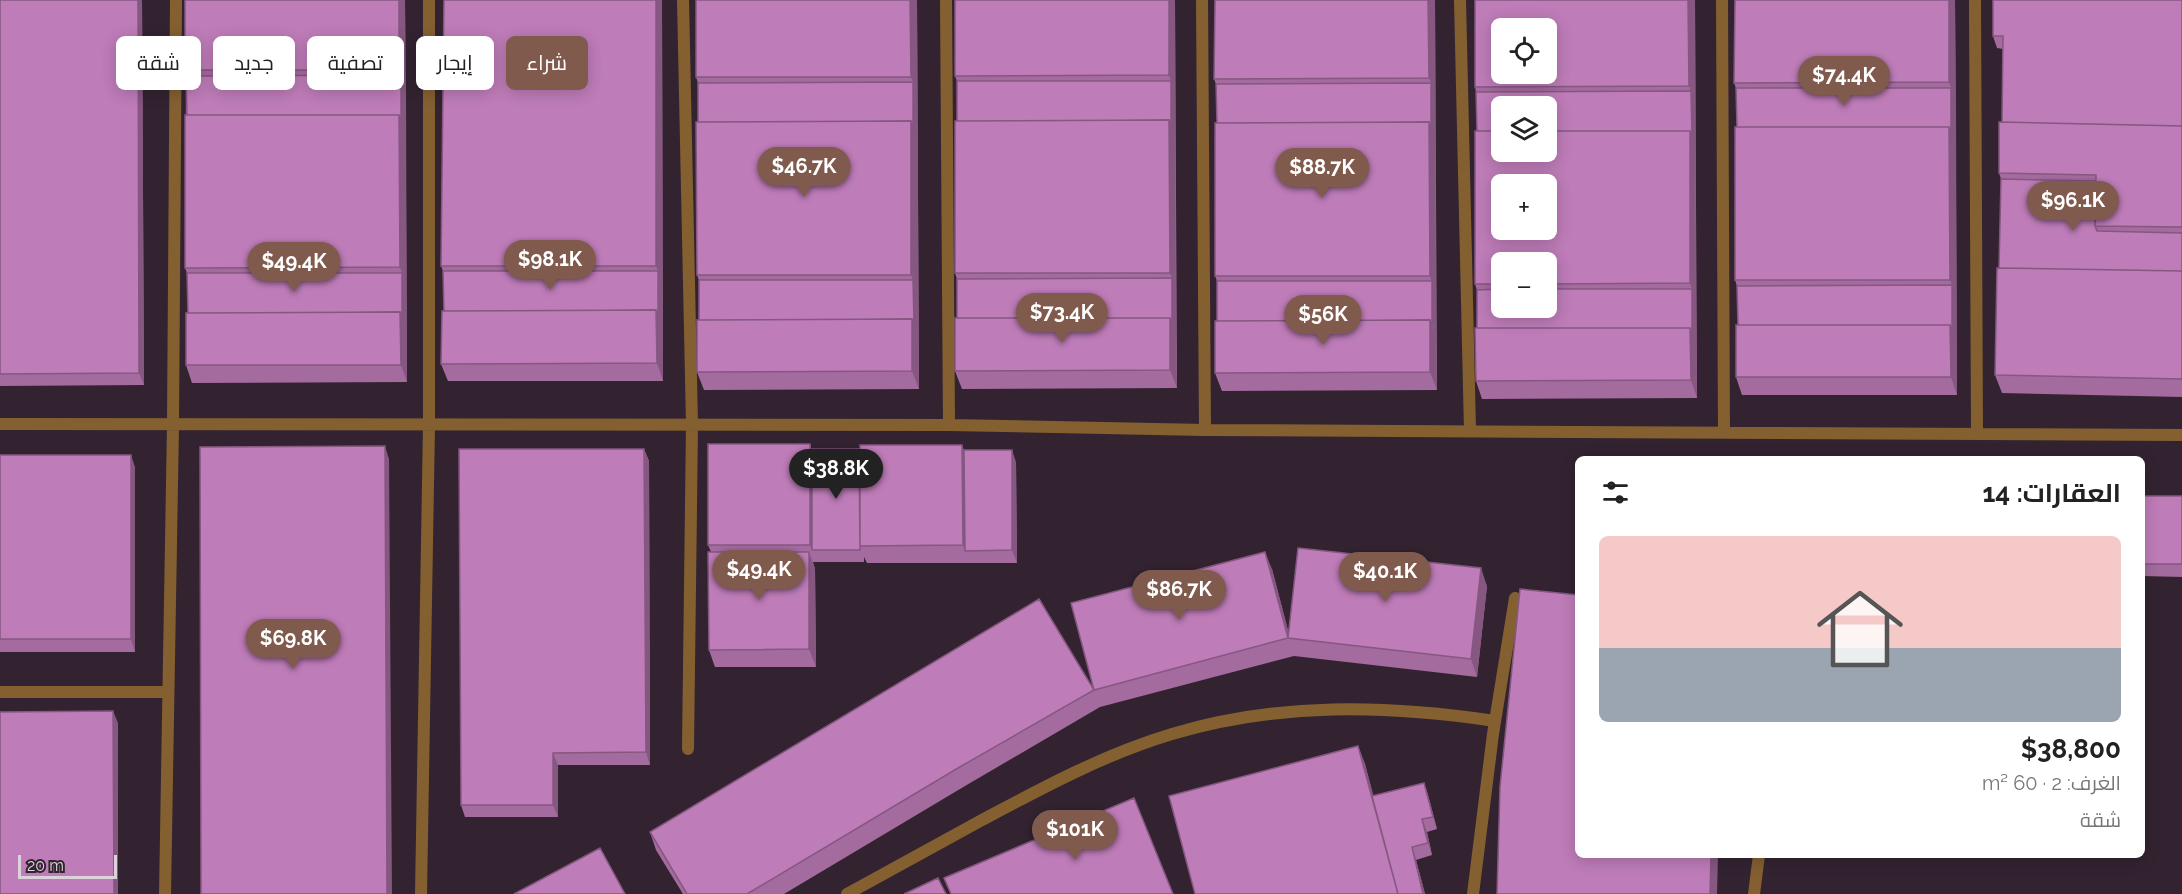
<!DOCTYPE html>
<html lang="ar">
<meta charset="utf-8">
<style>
:root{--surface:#fff;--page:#f6f6f6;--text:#222;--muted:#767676;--accent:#805b4d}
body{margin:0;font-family:Raleway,Cairo,sans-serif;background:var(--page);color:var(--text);direction:rtl;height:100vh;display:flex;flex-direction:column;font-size:22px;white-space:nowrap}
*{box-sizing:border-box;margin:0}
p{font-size:20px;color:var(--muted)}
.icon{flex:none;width:33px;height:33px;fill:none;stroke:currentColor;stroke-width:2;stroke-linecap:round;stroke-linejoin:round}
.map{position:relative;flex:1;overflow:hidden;direction:ltr}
.details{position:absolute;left:1575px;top:456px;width:570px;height:402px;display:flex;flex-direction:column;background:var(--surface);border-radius:9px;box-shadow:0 3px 15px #0003;direction:rtl}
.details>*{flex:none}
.top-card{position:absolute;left:18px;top:36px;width:570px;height:54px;direction:rtl;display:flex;gap:12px}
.controls{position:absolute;left:1491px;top:18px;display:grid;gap:12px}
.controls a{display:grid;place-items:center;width:66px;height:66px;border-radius:9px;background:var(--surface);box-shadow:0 3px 15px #0003;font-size:30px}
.scale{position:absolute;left:18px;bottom:15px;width:99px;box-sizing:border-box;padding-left:6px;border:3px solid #dcd2db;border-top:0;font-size:16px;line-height:21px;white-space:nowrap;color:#dcd2db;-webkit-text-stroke:4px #332331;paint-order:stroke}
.price{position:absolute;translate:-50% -51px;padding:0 14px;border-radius:21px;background:var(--accent);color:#fff;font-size:20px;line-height:39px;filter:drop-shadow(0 2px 3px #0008)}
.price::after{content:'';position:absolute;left:50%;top:36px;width:18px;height:14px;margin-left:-9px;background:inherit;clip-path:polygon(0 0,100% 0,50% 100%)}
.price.on{background:#222;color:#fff}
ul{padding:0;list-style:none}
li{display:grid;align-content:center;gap:12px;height:318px;padding:0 24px}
li span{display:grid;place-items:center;height:186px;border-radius:9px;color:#555}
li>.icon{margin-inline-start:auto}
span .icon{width:108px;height:108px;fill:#fffc;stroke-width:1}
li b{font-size:26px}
h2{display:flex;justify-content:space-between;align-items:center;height:72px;padding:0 24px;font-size:26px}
.tag{padding:0 21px;border-radius:9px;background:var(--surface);box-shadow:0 3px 15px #0003;font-size:21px;line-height:54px}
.tag.on{background:var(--accent);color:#fff}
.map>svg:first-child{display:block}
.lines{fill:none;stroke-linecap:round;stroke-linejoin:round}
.street{stroke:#846031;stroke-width:12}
.wall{fill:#a36b9e;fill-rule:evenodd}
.shaded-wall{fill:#855781}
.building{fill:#be7cb8;stroke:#855781;stroke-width:1.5;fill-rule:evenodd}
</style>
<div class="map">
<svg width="2182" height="894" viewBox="0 0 2182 894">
<rect width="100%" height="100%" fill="#332331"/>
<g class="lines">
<path class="street" d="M683 0 692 425 688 749
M946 0 949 425
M1202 0 1205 430
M1460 0 1470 431
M1722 0 1724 432
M1975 0 1977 433
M0 424 949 425 1205 430 2182 435
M0 692H167
M165 894 173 425 176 0
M421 894 429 425V0
M847 894C892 869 937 845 982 820 1044 787 1105 754 1172 734 1278 702 1387 705 1495 721
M1473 894 1493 734 1515 598
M1754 894 1759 855"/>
</g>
<path class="wall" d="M0 0H142L144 385 0 386Z
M405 0 407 382 192 383 186 365 188 313 187 273 185 268 186 76 185 70Z
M444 0H662L663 381H448L441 364 444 311 443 271 441 266Z
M696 0H917L919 389 704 390 697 372 699 320V280L697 275 698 122V83L696 77Z
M955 0H1175L1177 388 962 389 955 371 957 318V279L955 273 957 121V81L955 76Z
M1435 0 1437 390 1222 391 1215 373 1217 321V281L1215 276 1217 123 1216 84 1214 79Z
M1695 0 1697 398 1482 399 1476 381 1477 328V290L1475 284 1477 131 1476 92 1475 87ZM1502 262H1546V308H1502Z
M1735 0H1955L1957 395H1742L1736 377 1738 325 1737 286 1735 280 1737 127 1736 88 1734 83Z
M2182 0V397L2002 393 1995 375 1999 268 2001 179 1999 173 2002 122 2003 49 1997 48 1993 36Z
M644 449 649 461 650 765H558V817H465L461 805Z
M812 449 964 450 1016 462 1017 563H867L864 557V562H813L815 569 816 667H715L709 650 711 552 708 545Z
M0 455 135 467V652H0Z
M2142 496H2182V577L2142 576Z
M1272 569 1289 634 1487 586 1477 677 1294 656 1100 707 1094 690Z
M1094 690 1100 707 965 786 784 894H683L656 850 650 832Z
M1358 746 1365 764 1373 796 1424 783 1428 795 1437 829 1427 832 1432 855 1416 860 1425 894H1195Z"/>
<path class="shaded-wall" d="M138 0H142L144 385 139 373Z
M399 0H405L406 88 399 70Z
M656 0H662V18L663 381 657 363 656 310 658 271 656 266Z
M910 0H917L919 389 912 371V319L913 280 911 275V121L913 82 911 77Z
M1169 0H1175L1176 336 1172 323V278L1170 273 1169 120 1171 81 1169 75Z
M1428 0H1435L1436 294 1430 276 1429 122 1431 83 1429 78Z
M1688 0H1695L1696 301 1690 283V131L1691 92 1689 86Z
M1949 0H1955L1956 100 1949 82Z
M401 75 406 88 407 382 401 365 400 312 402 273 400 267 399 115Z
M1951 88 1956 100 1957 395 1951 377 1950 325 1952 285 1950 280 1949 127Z
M1432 281 1436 294V338L1432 325Z
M1692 289 1696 301 1697 398 1691 380 1690 328Z
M1170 318 1176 336 1177 388 1170 370Z
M1430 320 1436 338 1437 390 1430 372Z
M810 444 816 462 812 550 810 545Z
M962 445 969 462 965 551 963 545Z
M385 446 389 459 392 894H387Z
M644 449 649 461 650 765 646 752Z
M1012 450 1016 462 1017 563 1012 550Z
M131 455 135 467V652L131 639Z
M809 552 815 569 816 667 809 649Z
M1265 552 1272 569 1290 639 1288 638 1294 656 1288 638Z
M1481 568 1487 586 1477 677 1471 659Z
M113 711 118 723V894H114Z
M1358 746 1365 764 1400 894H1398Z
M553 753 558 765V817L553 805Z
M1424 783 1428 795 1437 829 1433 817Z
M1422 819 1427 832 1432 855 1428 843Z
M1412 847 1416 860 1425 894H1423Z
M1711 855H1718L1717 894H1710Z"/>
<path class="building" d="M0 0H138L139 373 0 374Z
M185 0H399V70H185Z
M444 0H656V266H441Z
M696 0H910L911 77H696Z
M955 0H1169V75L955 76Z
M1215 0H1428L1429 78 1214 79Z
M1475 0H1688L1689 86 1475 87ZM1502 28H1546V74H1502Z
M1735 0H1949V82L1734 83Z
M1993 0H2182V126L2002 122 2003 36H1993Z
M401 75V120L399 115H187L186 76Z
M957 81H1171V126L1169 120 957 121Z
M913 82V127L911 121 698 122V83Z
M1431 83V128L1429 122 1217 123 1216 84Z
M1736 88H1951V132L1949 127H1737Z
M1691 91 1692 136 1690 131H1546V106H1502V131H1477L1476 92Z
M185 115H399L400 267 185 268Z
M1169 120 1170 273H955V121Z
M911 121V275H697L696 122Z
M1429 122 1430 276H1215V123Z
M1999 122 2182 126V227L2095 226 2096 175 1999 173Z
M1735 127H1949L1950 280H1735Z
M1475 131H1502V152H1546V131H1690V283L1546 284V262H1502V284H1475ZM1502 184H1546V230H1502Z
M2001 179 2096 181 2095 226 2097 231 2182 233V271L1999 268Z
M1997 268 2182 271V379L1995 375Z
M443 271H658V316L656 310 444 311Z
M187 273H402V318L400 312 188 313Z
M1172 278V323L1170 318H957V279Z
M699 280H913L914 324 912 319 699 320Z
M1217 281H1432V325L1430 320 1217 321Z
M1952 285V330L1950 325H1738L1737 286Z
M1502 289V308H1546V289H1692V333L1690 328H1477V290Z
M656 310 657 363 441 364 442 311Z
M400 312 401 365H186V313Z
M955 318H1170V370L955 371Z
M912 319V371L697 372V320Z
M1430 320V372L1215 373V321Z
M1736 325H1950L1951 377H1736Z
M1475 328H1690L1691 380 1476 381Z
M708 444H810V545H708Z
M860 445H962L963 545 860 546Z
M385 446 387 894H201L200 447Z
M459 449H644L646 752 553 753V805H461Z
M812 449H859L860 550H812Z
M964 450H1012V550L965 551Z
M0 455H131V639H0Z
M2142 496H2182V564H2142Z
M1298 548 1481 568 1471 659 1288 638Z
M708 552H809V649L709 650Z
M1265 552 1288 638 1094 690 1071 603Z
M1520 589 1578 595V855H1711L1710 894H1497L1500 787Z
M1039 599 1094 690 958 768 747 894H687L650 832Z
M113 711 114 894H0V712Z
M1358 746 1398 894H1195L1169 796Z
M1424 783 1433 817 1422 819 1428 843 1412 847 1423 894H1398L1372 796Z
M1134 798 1173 894H951L944 878Z
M600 848 625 894H514Z
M938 878 946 894H904Z"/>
</svg>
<div class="controls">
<a><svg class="icon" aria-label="locate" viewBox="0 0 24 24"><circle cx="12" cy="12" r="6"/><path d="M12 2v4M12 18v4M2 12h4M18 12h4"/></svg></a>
<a><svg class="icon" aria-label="layers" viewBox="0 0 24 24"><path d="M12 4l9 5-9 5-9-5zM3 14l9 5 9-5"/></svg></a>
<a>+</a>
<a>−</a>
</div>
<div class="scale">20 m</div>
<b class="price" style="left:1844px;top:107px">$74.4K</b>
<b class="price" style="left:804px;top:198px">$46.7K</b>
<b class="price" style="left:1322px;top:199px">$88.7K</b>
<b class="price" style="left:2073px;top:232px">$96.1K</b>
<b class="price" style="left:550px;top:291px">$98.1K</b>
<b class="price" style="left:294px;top:293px">$49.4K</b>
<b class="price" style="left:1062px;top:344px">$73.4K</b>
<b class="price" style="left:1323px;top:346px">$56K</b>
<b class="price on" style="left:836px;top:500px">$38.8K</b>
<b class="price" style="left:759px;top:601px">$49.4K</b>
<b class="price" style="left:1385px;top:603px">$40.1K</b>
<b class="price" style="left:1179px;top:621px">$86.7K</b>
<b class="price" style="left:293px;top:670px">$69.8K</b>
<b class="price" style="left:1075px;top:861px">$101K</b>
<div class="top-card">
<a class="tag on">شراء</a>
<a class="tag">إيجار</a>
<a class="tag">تصفية</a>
<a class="tag">جديد</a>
<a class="tag">شقة</a>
</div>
<section class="details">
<h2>العقارات: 14<svg class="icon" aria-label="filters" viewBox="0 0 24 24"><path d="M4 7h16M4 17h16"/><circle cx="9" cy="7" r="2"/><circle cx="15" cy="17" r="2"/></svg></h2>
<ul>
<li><span style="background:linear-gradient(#f6c9c9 60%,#9aa5b1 0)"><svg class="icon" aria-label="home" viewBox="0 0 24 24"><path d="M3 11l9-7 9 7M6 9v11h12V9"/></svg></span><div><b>$38,800</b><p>الغرف: 2 · 60 m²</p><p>شقة</p></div></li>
</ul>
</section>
</div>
